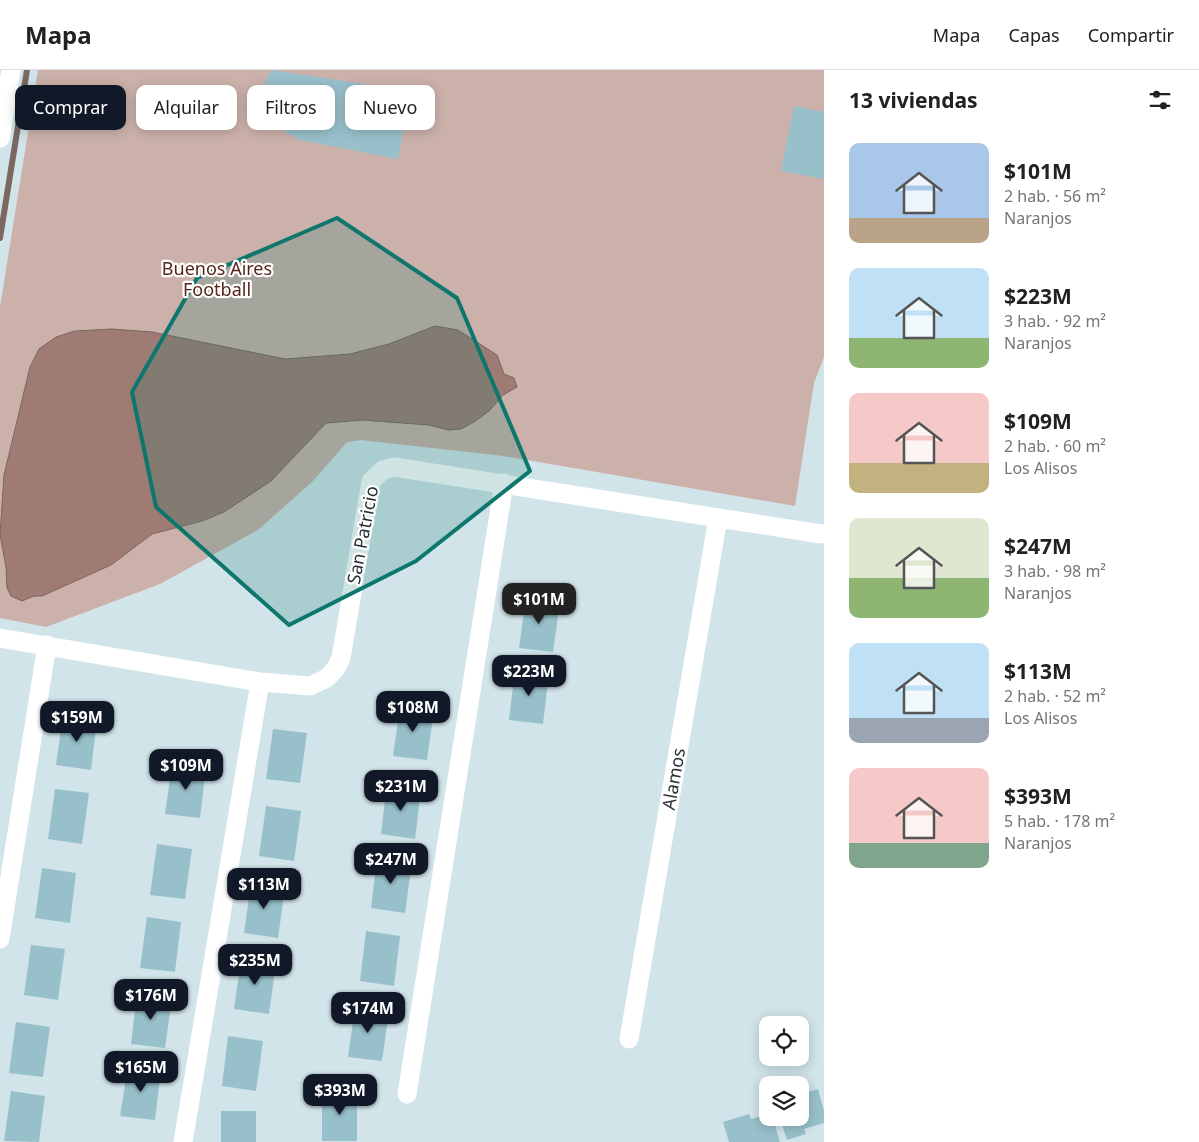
<!DOCTYPE html>
<html lang="es">
<meta charset="utf-8">
<style>
:root{--surface:#fff;--page:#f2f2f2;--text:#202124;--muted:#757577;--line:#e0e0e0;--accent:#111827}
body{margin:0;font-family:"Noto Sans",sans-serif;background:var(--page);color:var(--text);height:100vh;display:flex;flex-direction:column;font-size:19px;white-space:nowrap}
*{box-sizing:border-box;margin:0}
p{font-size:16px;color:var(--muted)}
.icon{flex:none;width:28px;height:28px;fill:none;stroke:currentColor;stroke-width:2;stroke-linecap:round;stroke-linejoin:round}
.map{position:relative;flex:1;overflow:hidden}
.side{display:flex;flex-direction:column;background:var(--surface);width:375px}
.side>*{flex:none}
.guide{position:absolute;left:15px;top:15px;width:475px;height:45px;display:flex;gap:10px}
.buttons{position:absolute;left:759px;top:946px;display:grid;gap:10px}
.buttons a{display:grid;place-items:center;width:50px;height:50px;border-radius:10px;background:var(--surface);box-shadow:0 2px 12px #0003;font-size:25px}
.price{position:absolute;translate:-50% -42px;padding:0 11px;border-radius:10px;background:var(--accent);color:#fff;font-size:16px;line-height:32px;filter:drop-shadow(0 1px 2px #0008)}
.price::after{content:'';position:absolute;left:50%;top:30px;width:15px;height:11px;margin-left:-8px;background:inherit;clip-path:polygon(0 0,100% 0,50% 100%)}
.price.current{background:#222;color:#fff}
ul{padding:0;list-style:none}
li{display:flex;align-items:center;gap:15px;height:125px;padding:0 25px}
li span{display:grid;place-items:center;flex:none;width:140px;height:100px;border-radius:10px;color:#555}
li>.icon{margin-inline-start:auto}
span .icon{width:60px;height:60px;fill:#fffc;stroke-width:1}
li b{font-size:21px}
h2{display:flex;justify-content:space-between;align-items:center;height:60px;padding:0 25px;font-size:21px}
.tag{padding:0 18px;border-radius:10px;background:var(--surface);box-shadow:0 2px 12px #0003;font-size:18px;line-height:45px}
.tag.current{background:var(--accent);color:#fff}
header{display:flex;align-items:center;gap:30px;box-sizing:border-box;height:70px;padding:0 25px;background:var(--surface);border-bottom:1px solid var(--line)}
header strong{font-size:24px}
nav{display:flex;gap:28px;margin-inline-start:auto;font-size:18px}
main{display:flex;flex:1;min-height:0}
.map>svg:first-child{display:block}
.green{fill:#cbb1aa}
.water{fill:#9e7c74;stroke:#7b6660}
.lines{fill:none;stroke-linecap:round;stroke-linejoin:round}
.stream{stroke:#7b6660;stroke-width:6}
.building{fill:#98c0ca}
.minor{stroke:#fff;stroke-width:19}
.marked{fill:#0f766e;fill-opacity:0.2;stroke:#0f766e;stroke-width:4;stroke-linejoin:round}
.labels{text-anchor:middle;stroke-width:4.5;stroke-linejoin:round;paint-order:stroke}
.park-label{font-size:18px;fill:#56261b;stroke:#fff}
.street-label{font-size:18px;fill:#293133;stroke:#fff}
</style>
<header>
<strong>Mapa</strong>
<nav><a>Mapa</a><a>Capas</a><a>Compartir</a></nav>
</header>
<main>
<div class="map">
<svg width="824" height="1072" viewBox="0 0 824 1072">
<rect width="100%" height="100%" fill="#d1e4e9"/>
<path class="green" d="M38 0H824V287L814 313 795 436 503 386 361 370 347 372 313 411 258 460 160 514 46 557 0 548V237Z"/>
<path class="water" d="M435 256 458 260 497 285 504 304 514 308 517 317 503 325 489 341 474 352 461 359 448 360 429 355 362 350 326 353 271 411 224 442 202 451 152 464 111 495 42 526H34L22 531 11 526 7 518 6 497 0 465 4 405 30 297 39 279 56 267 75 261 112 259 152 262 285 289 350 284 389 274Z"/>
<g class="lines">
<path class="stream" d="M0 168 27 0"/>
</g>
<path class="building" d="M271 0 411 21 398 89 300 70 250 43Z
M794 36 824 42V109L781 101Z
M526 527 560 532 553 582 519 578Z
M515 600 549 604 543 654 509 650Z
M400 636 434 640 427 690 393 686Z
M63 645 97 650 91 700 56 695Z
M273 659 307 663 300 713 266 709Z
M172 694 206 698 200 748 165 744Z
M387 714 421 719 415 769 381 764Z
M55 719 89 723 82 774 48 769Z
M266 736 301 741 294 791 259 786Z
M157 774 192 779 185 829 150 825Z
M377 788 412 792 405 843 371 838Z
M42 798 76 803 70 853 35 848Z
M251 813 285 818 278 868 244 863Z
M147 847 181 852 175 902 140 898Z
M366 861 400 866 394 916 360 911Z
M31 875 65 879 58 930 24 925Z
M241 889 276 893 269 944 234 939Z
M137 923 172 928 165 978 131 974Z
M355 937 389 941 382 991 348 987Z
M16 952 50 957 43 1007 9 1003Z
M228 966 263 971 256 1021 222 1016Z
M128 996 161 1000 155 1050 120 1046Z
M818 1019 824 1041V1053L804 1059 806 1064 787 1070 780 1048H800V1024Z
M322 1020H357V1071H322Z
M11 1021 45 1026 39 1072 4 1071Z
M221 1041H256V1072H221Z
M749 1044 751 1049 768 1044V1048H773L780 1072H729L723 1052Z"/>
<g class="lines">
<path class="minor" d="M0 68 11 0
M0 568 260 612 310 616 327 608 336 598 341 588 371 411 383 400 394 397 821 464
M0 869 47 575
M629 969 718 448
M407 1024 504 413
M183 1072 260 612"/>
</g>
<path class="marked" d="M337 148 457 228 530 401 416 491 289 555 156 437 132 322 197 208Z"/>
<g class="labels">
<g class="park-label">
<text x="217" y="205">Buenos Aires<tspan x="217" dy="21">Football</tspan></text>
</g>
<g class="street-label">
<text transform="translate(363 465) rotate(-79)" y="6">San Patricio</text>
<text transform="translate(674 709) rotate(-80)" y="6">Alamos</text>
</g>
</g>
</svg>
<div class="buttons">
<a><svg class="icon" aria-label="locate" viewBox="0 0 24 24"><circle cx="12" cy="12" r="6"/><path d="M12 2v4M12 18v4M2 12h4M18 12h4"/></svg></a>
<a><svg class="icon" aria-label="layers" viewBox="0 0 24 24"><path d="M12 4l9 5-9 5-9-5zM3 14l9 5 9-5"/></svg></a>
</div>
<b class="price current" style="left:539px;top:555px">$101M</b>
<b class="price" style="left:529px;top:627px">$223M</b>
<b class="price" style="left:413px;top:663px">$108M</b>
<b class="price" style="left:77px;top:673px">$159M</b>
<b class="price" style="left:186px;top:721px">$109M</b>
<b class="price" style="left:401px;top:742px">$231M</b>
<b class="price" style="left:391px;top:815px">$247M</b>
<b class="price" style="left:264px;top:840px">$113M</b>
<b class="price" style="left:255px;top:916px">$235M</b>
<b class="price" style="left:151px;top:951px">$176M</b>
<b class="price" style="left:368px;top:964px">$174M</b>
<b class="price" style="left:141px;top:1023px">$165M</b>
<b class="price" style="left:340px;top:1046px">$393M</b>
<div class="guide">
<a class="tag current">Comprar</a>
<a class="tag">Alquilar</a>
<a class="tag">Filtros</a>
<a class="tag">Nuevo</a>
</div>
</div>
<section class="side">
<h2>13 viviendas<svg class="icon" aria-label="filters" viewBox="0 0 24 24"><path d="M4 7h16M4 17h16"/><circle cx="9" cy="7" r="2"/><circle cx="15" cy="17" r="2"/></svg></h2>
<ul>
<li><span style="background:linear-gradient(#a9c7e8 75%,#b9a48a 0)"><svg class="icon" aria-label="home" viewBox="0 0 24 24"><path d="M3 11l9-7 9 7M6 9v11h12V9"/></svg></span><div><b>$101M</b><p>2 hab. · 56 m²</p><p>Naranjos</p></div></li>
<li><span style="background:linear-gradient(#bfe0f5 70%,#8fb573 0)"><svg class="icon" aria-label="home" viewBox="0 0 24 24"><path d="M3 11l9-7 9 7M6 9v11h12V9"/></svg></span><div><b>$223M</b><p>3 hab. · 92 m²</p><p>Naranjos</p></div></li>
<li><span style="background:linear-gradient(#f6c9c9 70%,#c2b280 0)"><svg class="icon" aria-label="home" viewBox="0 0 24 24"><path d="M3 11l9-7 9 7M6 9v11h12V9"/></svg></span><div><b>$109M</b><p>2 hab. · 60 m²</p><p>Los Alisos</p></div></li>
<li><span style="background:linear-gradient(#dfe7d0 60%,#8fb573 0)"><svg class="icon" aria-label="home" viewBox="0 0 24 24"><path d="M3 11l9-7 9 7M6 9v11h12V9"/></svg></span><div><b>$247M</b><p>3 hab. · 98 m²</p><p>Naranjos</p></div></li>
<li><span style="background:linear-gradient(#bfe0f5 75%,#9aa5b1 0)"><svg class="icon" aria-label="home" viewBox="0 0 24 24"><path d="M3 11l9-7 9 7M6 9v11h12V9"/></svg></span><div><b>$113M</b><p>2 hab. · 52 m²</p><p>Los Alisos</p></div></li>
<li><span style="background:linear-gradient(#f6c9c9 75%,#7fa58c 0)"><svg class="icon" aria-label="home" viewBox="0 0 24 24"><path d="M3 11l9-7 9 7M6 9v11h12V9"/></svg></span><div><b>$393M</b><p>5 hab. · 178 m²</p><p>Naranjos</p></div></li>
</ul>
</section>
</main>
